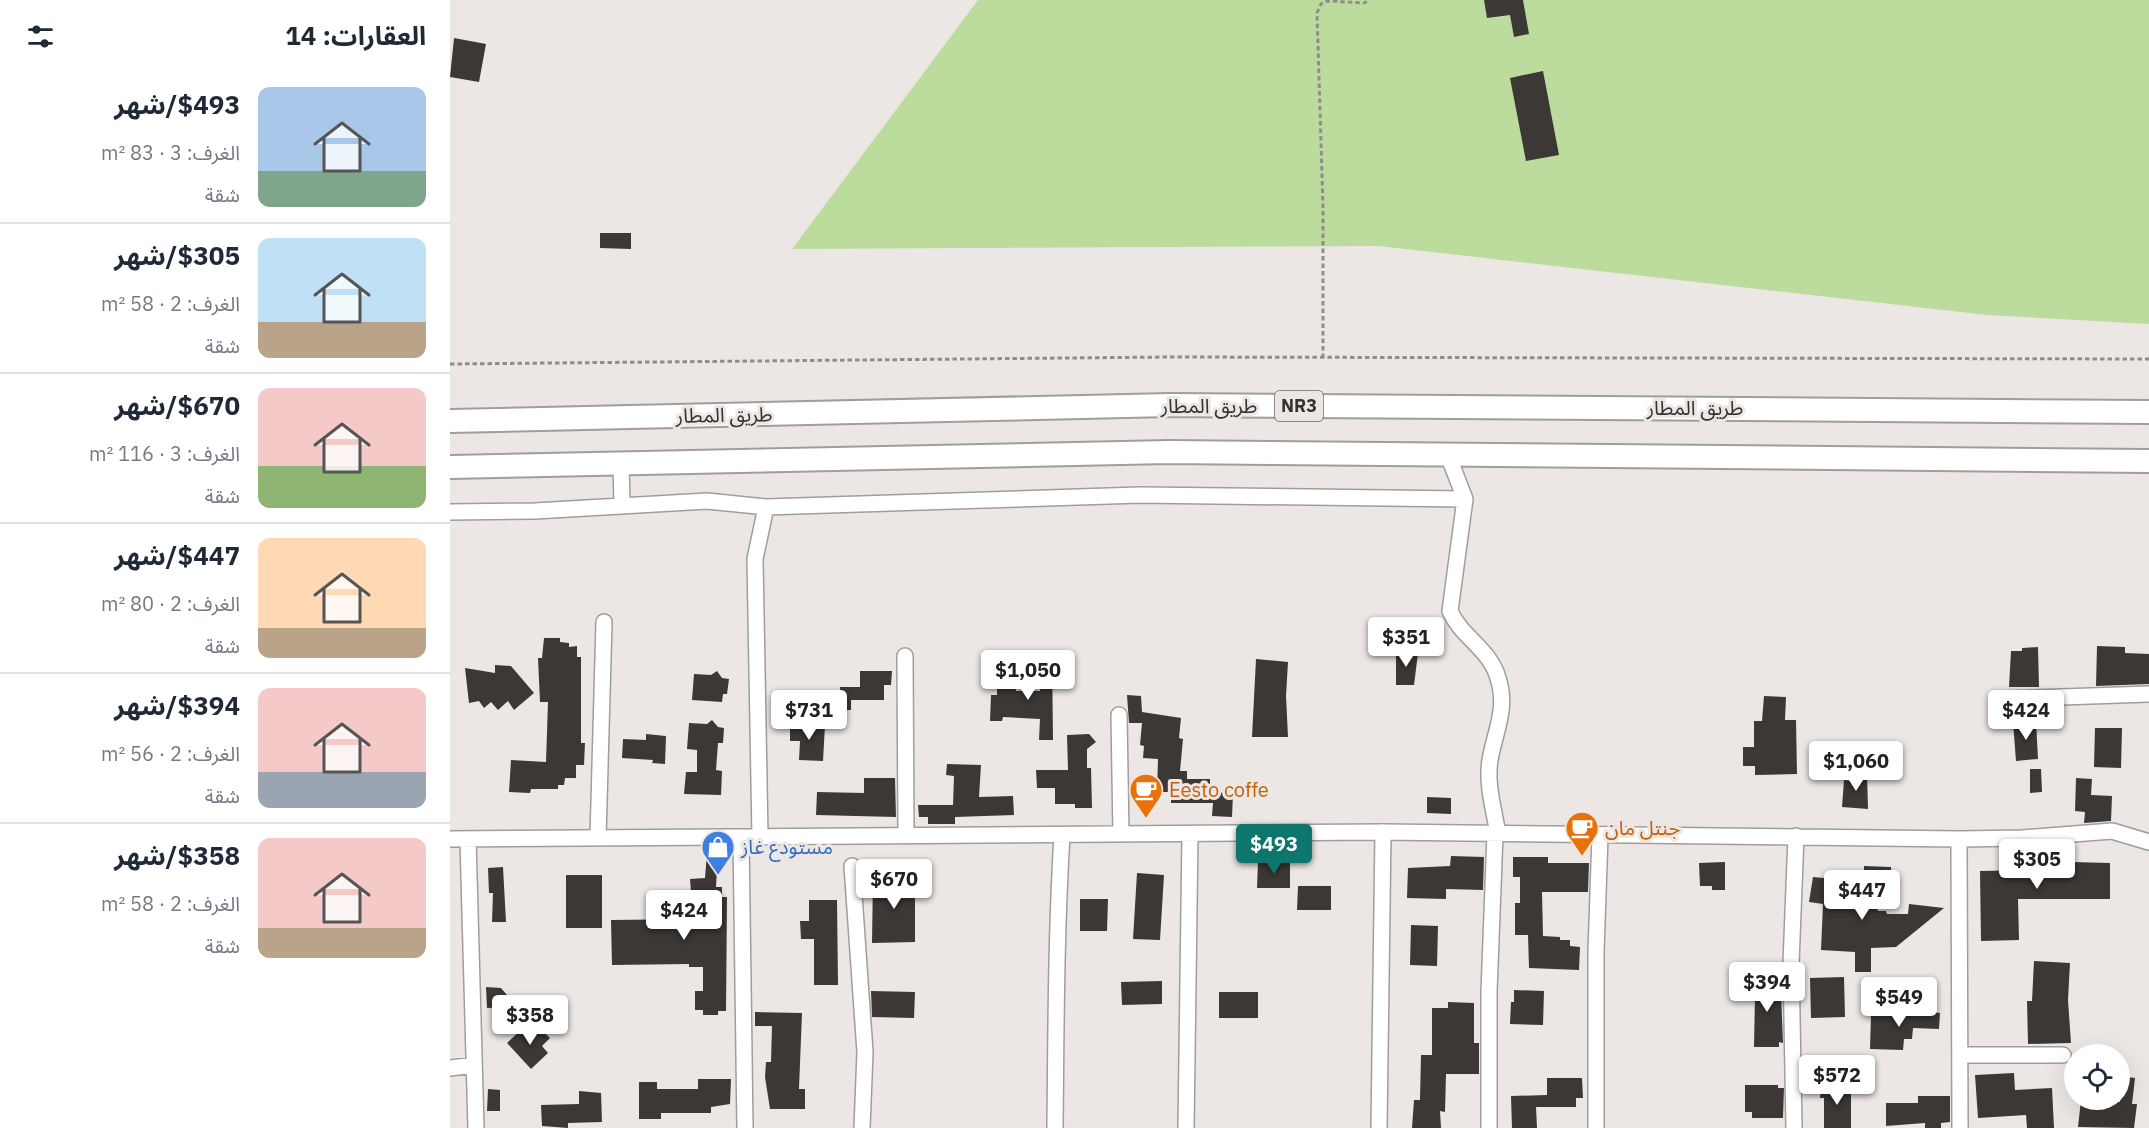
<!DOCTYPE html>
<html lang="ar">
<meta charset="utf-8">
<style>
:root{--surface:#fff;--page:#f2f2f3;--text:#1f2937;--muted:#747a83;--line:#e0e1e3;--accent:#0f766e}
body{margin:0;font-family:"IBM Plex Sans","Noto Sans Arabic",sans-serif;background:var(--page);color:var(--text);direction:rtl;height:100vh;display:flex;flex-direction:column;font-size:22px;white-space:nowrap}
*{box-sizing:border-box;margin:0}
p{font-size:20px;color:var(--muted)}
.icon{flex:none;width:33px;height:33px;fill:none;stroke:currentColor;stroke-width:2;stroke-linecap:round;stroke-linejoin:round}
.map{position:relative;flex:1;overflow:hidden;direction:ltr}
.side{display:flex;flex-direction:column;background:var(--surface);width:450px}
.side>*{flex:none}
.tools{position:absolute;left:1614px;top:1044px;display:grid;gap:12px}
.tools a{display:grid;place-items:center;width:66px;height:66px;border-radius:50%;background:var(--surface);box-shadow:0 6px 24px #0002;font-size:30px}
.price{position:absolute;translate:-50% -51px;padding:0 14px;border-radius:6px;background:#fff;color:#222;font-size:20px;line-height:39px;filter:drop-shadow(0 2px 3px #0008)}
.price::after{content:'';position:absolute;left:50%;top:36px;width:18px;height:14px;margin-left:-9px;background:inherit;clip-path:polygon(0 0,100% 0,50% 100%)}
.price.active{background:var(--accent);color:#fff}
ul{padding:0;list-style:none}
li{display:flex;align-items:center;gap:18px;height:150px;padding:0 24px}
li+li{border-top:2px solid var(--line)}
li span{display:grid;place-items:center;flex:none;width:168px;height:120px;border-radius:12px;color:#555}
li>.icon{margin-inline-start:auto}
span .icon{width:72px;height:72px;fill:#fffc;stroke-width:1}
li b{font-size:26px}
h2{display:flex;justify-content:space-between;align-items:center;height:72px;padding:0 24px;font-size:26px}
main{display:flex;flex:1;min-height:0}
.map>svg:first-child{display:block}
.green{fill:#bcdc9e}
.building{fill:#3c3835}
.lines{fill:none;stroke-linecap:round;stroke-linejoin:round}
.minor-casing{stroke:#a29d9a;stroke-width:18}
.highway-casing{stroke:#a29d9a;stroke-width:26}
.path{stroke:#918d8b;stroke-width:3;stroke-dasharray:4.5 3;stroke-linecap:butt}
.minor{stroke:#fff;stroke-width:15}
.highway{stroke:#fff;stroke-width:22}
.labels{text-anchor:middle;stroke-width:6;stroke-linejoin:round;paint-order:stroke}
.shield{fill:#ece7e4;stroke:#6c6967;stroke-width:1.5}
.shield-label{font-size:18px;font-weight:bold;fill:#353332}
.street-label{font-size:20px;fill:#353332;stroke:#ece7e4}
.food-label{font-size:20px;fill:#c56008;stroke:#ece7e4;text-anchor:start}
.shop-label{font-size:20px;fill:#366cbe;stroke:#ece7e4;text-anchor:start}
</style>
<main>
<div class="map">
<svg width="1699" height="1128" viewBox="0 0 1699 1128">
<rect width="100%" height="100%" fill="#ece7e4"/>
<path class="green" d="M528 0H1699V324L1537 315 929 246 342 249Z"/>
<path class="building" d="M1034 0H1073L1079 34 1064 37 1060 15 1037 18Z
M4 38 36 44 29 82 0 77Z
M1093 71 1109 155 1076 161 1060 78Z
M150 233H181V249L150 248Z
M94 638H110V642L119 643V647L127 646V657H131V743H135L134 765H126V778H115L114 785H108V789H81L80 793 59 792 61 760 96 762 98 702H90L88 658H92Z
M1647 646 1675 647V653L1699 654V684L1646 686Z
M1588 647 1589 687H1559L1561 651H1572V648Z
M590 653H602L603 740H589L590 719 553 717 552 721H540L541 695H547V686L566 687V691H590Z
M946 653H968L964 685H946Z
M806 659 838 662 836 696 838 737H802Z
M45 665 61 666 84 693 64 710 58 701 48 710 41 702 34 708 29 701 19 703 15 668 45 673Z
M267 671 272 678 279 679 277 694H273L272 702 242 700 244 674 261 675Z
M410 671H442L441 685H434V700H401V710H389L390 687H410Z
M677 695 691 696 692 712 731 718 729 738 733 739 730 771H737V779H760V792L783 793 782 817 762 816 763 803H721V792H707L708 759 693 758 694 746 690 745 692 723H679Z
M1314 696 1336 697 1335 720H1346L1347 774 1305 775V766H1293V747H1304V721H1312Z
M262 720 268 727 274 728 273 743H268L266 770 272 771 271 795 234 794 236 772H247V750L237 749 239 723 257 724Z
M1586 721 1588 759 1566 761 1563 722Z
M340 723 375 725 373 761 349 760 350 741H340Z
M1645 728H1672L1671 768 1644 767Z
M196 734 216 736 215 764 202 763 203 760 172 758 173 739 196 740Z
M639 734 646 742 637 749V768H641L642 808H625V804H605V788H587L586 770H618L617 735Z
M497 764 531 765 529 797 563 796 564 815 505 817V824H478V817H469L468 805H503L504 776 496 775Z
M1580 769H1591L1592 792 1580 793Z
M1417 773 1418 809 1392 807 1394 780 1403 781 1402 774Z
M414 778H445L446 817 366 815 367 792 414 793Z
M1626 778 1642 779 1641 795 1662 796 1661 821 1634 823 1635 812 1625 811Z
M977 797 1001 798V814L977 813Z
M1587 850 1623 851 1622 862 1660 863V899H1568L1569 940 1531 941 1530 871 1586 870Z
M257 852 268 853 266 887H272V897H277L276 1011H268V1015H253V1010H245V991H253V967H239V964L162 965 161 920 246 919V891L241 892 240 879 255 878Z
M1001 856 1034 857 1033 890 996 889V899L957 898 958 868 1000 866Z
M1063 857H1098V863H1139L1138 892H1092L1093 936 1110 937V940H1120V946L1130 947 1129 970 1079 968 1078 935H1065V903H1070V877H1063Z
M808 862 840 863V888H807Z
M1275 862V890H1262V886H1250L1249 863Z
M1414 866 1441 867V885L1414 884Z
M53 867 56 922H42L43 893H39L38 868Z
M687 873 714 875 710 940 683 939Z
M1394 873 1405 879 1401 909 1427 908 1428 911H1436L1437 914H1458L1459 904 1494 908 1446 947 1421 948V972H1405V952L1371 950 1373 904 1359 902 1363 877 1384 879Z
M116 875H152V928H116Z
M423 877H465V942L422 943Z
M848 886H881V910H847Z
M630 899H658L657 931H630Z
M359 900H387L388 985H364V939H351L350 921H359Z
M961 925 988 926 987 966 960 965Z
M1584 961 1620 963 1618 1000 1621 1043 1578 1044 1577 1001H1582Z
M1394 977 1395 1017 1361 1018 1360 978Z
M712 981V1004L672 1005 671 982Z
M1295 982H1328V992H1331L1333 1043 1329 1042V1047H1304L1305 995H1295Z
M36 987 51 988 57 995 58 1007 37 1008Z
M1064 990 1094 991 1093 1025 1060 1024 1061 1002H1064Z
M421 991 465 992 464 1018 422 1017Z
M769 992H808V1018H769Z
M998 1002 1024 1003V1043H1029V1074H996L995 1112 990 1111 991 1128H962L964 1100H970L971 1055H982V1008H998Z
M305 1012 352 1013 349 1089H355V1109H320L315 1077 316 1062H321L322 1026H305Z
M1478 1012 1490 1013 1489 1029 1463 1028 1462 1039H1454L1453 1050 1420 1049 1421 1015Z
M74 1027 83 1036 91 1029 100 1038 92 1046 98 1053 81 1069 57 1043Z
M1564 1073 1565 1090 1602 1088 1604 1128H1577L1576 1115 1528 1118 1525 1075Z
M1670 1076 1685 1078 1682 1104H1687L1684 1128 1628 1127 1631 1100 1670 1102Z
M1097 1078H1132L1133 1098H1126V1107H1086L1087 1128H1062L1061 1096 1097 1095Z
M248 1079H281L280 1104 261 1107V1113H211V1119H189V1082H207V1089H248Z
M1371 1084 1401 1086V1128H1374V1098H1370Z
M1295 1085H1328V1088H1334L1333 1118H1302V1112H1295Z
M38 1089 50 1090V1111H37Z
M129 1091 151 1093 152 1122 118 1123V1128L92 1126 91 1105 129 1104Z
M1468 1096H1500V1122L1491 1123V1128H1475V1123L1436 1126V1103H1468Z"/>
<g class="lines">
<g class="minor-casing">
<path id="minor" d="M998 455 1015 499 1000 611C1011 637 1040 649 1048 678 1058 708 1045 731 1040 760 1036 784 1044 810 1048 834
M171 463 172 505
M0 512 85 511 257 501 316 507 690 495 1015 499
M455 656 456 836
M1554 699 1699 694
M669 715 671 834
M291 837 295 1128
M310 837 305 559 316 507
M148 838 154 622
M0 839 933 832 1509 839 1572 838 1662 831 1699 842
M1509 839 1510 1128
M18 840 26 1128
M402 866 415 1052 412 1128
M1510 1055H1613
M0 1068 24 1065
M605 1128C606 1030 606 933 612 835
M736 1128 740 834
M929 1128 933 832
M1039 1128V992L1045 834
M1146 1128V951L1150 836
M1344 1128 1341 963 1346 836"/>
</g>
<g class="highway-casing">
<path id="highway" d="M0 421 720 405 1699 412
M0 467 718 452 1699 461"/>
</g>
<path class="path" d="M873 358V207L867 13 871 4 877 1 914 3 920 0
M0 364 718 357 1699 359"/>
<use href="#minor" class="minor"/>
<use href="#highway" class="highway"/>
</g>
<defs>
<g id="cafe-pin" transform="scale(1.725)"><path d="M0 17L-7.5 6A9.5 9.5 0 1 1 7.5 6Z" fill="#e8710a" stroke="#ece7e4"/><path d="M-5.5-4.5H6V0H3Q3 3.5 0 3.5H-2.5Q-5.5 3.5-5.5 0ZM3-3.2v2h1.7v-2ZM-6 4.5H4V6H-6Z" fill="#fff"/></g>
<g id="shop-pin" transform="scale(1.725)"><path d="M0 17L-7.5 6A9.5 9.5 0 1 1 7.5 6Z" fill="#3f7fe0" stroke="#ece7e4"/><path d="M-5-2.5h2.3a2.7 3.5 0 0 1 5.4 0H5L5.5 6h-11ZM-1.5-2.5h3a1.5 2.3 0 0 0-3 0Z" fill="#fff"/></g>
</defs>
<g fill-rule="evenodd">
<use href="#cafe-pin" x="696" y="790"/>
<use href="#cafe-pin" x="1132" y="828"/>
<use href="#shop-pin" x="268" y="847"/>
</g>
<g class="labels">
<rect class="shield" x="825" y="391" width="48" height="30" rx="4.5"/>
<g class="shield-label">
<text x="849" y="412">NR3</text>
</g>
<g class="street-label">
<text x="759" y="413">طريق المطار</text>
<text x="1245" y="415">طريق المطار</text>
<text transform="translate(274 415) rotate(-1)" y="7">طريق المطار</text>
</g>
<g class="food-label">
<text x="719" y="797">Eesto coffe</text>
<text x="1155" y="835">جنتل مان</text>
</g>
<g class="shop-label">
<text x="291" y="854">مستودع غاز</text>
</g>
</g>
</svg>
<div class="tools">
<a><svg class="icon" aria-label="locate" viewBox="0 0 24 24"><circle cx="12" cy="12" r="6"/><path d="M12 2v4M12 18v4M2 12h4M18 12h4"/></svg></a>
</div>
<b class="price" style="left:956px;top:668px">$351</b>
<b class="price" style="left:578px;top:701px">$1,050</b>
<b class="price" style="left:359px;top:741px">$731</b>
<b class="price" style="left:1576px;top:741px">$424</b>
<b class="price" style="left:1406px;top:792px">$1,060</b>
<b class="price active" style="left:824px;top:875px">$493</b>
<b class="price" style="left:1587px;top:890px">$305</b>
<b class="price" style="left:444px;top:910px">$670</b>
<b class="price" style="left:1412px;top:921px">$447</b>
<b class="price" style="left:234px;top:941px">$424</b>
<b class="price" style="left:1317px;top:1013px">$394</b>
<b class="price" style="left:1449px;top:1028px">$549</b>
<b class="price" style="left:80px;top:1046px">$358</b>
<b class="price" style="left:1387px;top:1106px">$572</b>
</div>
<section class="side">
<h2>العقارات: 14<svg class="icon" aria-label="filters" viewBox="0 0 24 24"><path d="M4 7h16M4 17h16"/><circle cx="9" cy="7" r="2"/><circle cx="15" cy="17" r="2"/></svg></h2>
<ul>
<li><span style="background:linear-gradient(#a9c7e8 70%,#7fa58c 0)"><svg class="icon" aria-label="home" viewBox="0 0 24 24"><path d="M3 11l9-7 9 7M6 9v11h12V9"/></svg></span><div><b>$493/شهر</b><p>الغرف: 3 · 83 m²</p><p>شقة</p></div></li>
<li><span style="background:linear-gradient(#bfe0f5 70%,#b9a48a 0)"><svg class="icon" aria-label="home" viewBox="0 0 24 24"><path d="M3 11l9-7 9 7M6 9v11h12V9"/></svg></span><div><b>$305/شهر</b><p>الغرف: 2 · 58 m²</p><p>شقة</p></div></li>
<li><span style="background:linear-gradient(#f6c9c9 65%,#8fb573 0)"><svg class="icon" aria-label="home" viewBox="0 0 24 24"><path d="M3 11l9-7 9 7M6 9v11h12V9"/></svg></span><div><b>$670/شهر</b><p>الغرف: 3 · 116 m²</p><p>شقة</p></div></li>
<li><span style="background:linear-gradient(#ffd9b3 75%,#b9a48a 0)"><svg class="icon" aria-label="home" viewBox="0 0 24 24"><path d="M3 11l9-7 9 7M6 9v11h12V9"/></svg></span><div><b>$447/شهر</b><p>الغرف: 2 · 80 m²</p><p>شقة</p></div></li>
<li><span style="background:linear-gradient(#f6c9c9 70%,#9aa5b1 0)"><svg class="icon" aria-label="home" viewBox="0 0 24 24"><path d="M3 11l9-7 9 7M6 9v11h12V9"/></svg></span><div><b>$394/شهر</b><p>الغرف: 2 · 56 m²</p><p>شقة</p></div></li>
<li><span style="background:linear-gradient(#f6c9c9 75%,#b9a48a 0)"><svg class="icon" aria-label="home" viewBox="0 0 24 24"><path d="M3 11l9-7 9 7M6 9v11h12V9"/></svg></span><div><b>$358/شهر</b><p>الغرف: 2 · 58 m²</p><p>شقة</p></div></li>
</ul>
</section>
</main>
